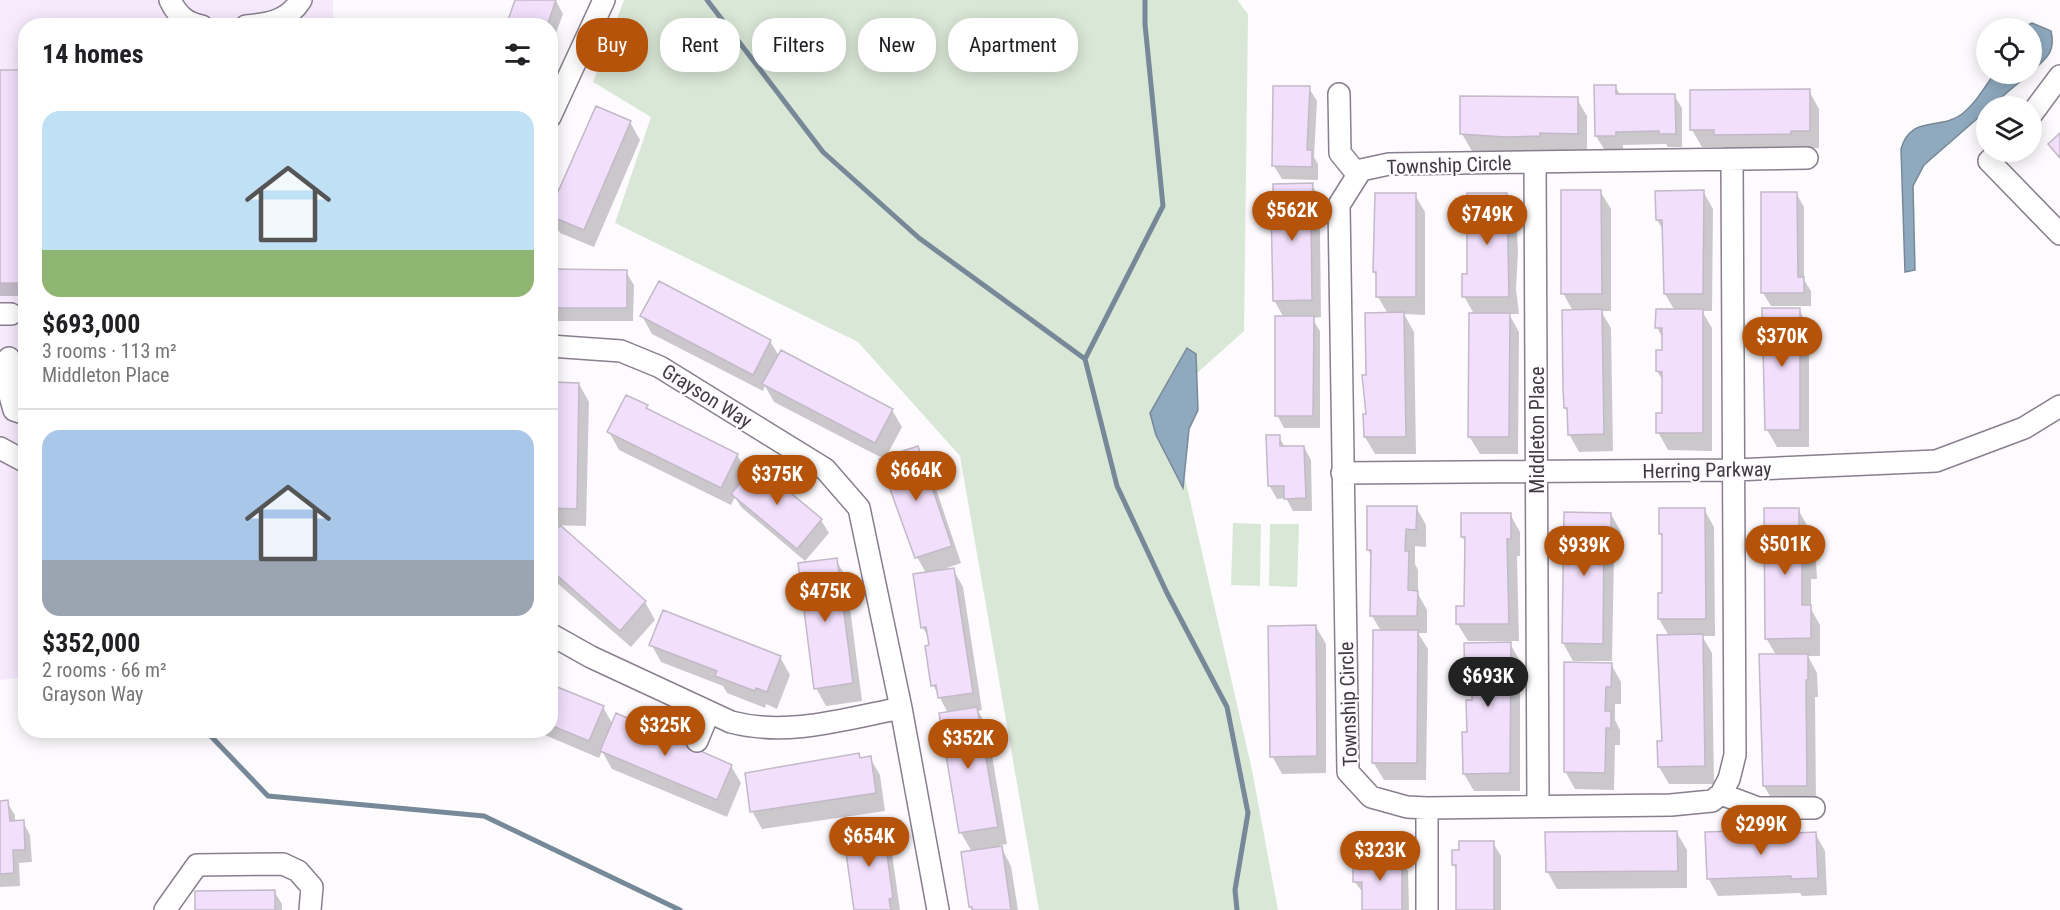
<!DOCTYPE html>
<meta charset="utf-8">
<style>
:root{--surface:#fff;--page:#f2f2f2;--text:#202124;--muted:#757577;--line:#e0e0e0;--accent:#b45309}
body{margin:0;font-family:"Roboto Condensed",sans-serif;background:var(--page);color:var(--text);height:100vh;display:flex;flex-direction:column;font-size:22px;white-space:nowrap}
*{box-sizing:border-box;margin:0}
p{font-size:20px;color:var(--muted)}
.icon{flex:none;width:33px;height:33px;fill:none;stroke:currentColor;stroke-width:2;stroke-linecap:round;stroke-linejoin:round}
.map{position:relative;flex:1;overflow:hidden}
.details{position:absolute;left:18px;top:18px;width:540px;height:720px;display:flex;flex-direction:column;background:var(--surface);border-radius:24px;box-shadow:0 3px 15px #0003}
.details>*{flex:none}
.hud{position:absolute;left:576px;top:18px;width:570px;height:54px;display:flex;gap:12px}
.fabs{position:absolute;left:1976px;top:18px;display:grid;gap:12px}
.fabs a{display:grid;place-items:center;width:66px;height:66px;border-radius:50%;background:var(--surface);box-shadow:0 3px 15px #0003;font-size:30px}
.price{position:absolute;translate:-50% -51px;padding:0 14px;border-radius:21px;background:var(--accent);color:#fff;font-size:20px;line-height:39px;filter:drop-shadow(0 2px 3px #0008)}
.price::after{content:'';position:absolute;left:50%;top:36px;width:18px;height:14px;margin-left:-9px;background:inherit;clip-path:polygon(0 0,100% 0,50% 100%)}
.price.current{background:#222;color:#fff}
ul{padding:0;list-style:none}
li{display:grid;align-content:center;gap:12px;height:318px;padding:0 24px}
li+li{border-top:2px solid var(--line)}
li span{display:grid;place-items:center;height:186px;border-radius:18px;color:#555}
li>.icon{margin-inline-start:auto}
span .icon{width:108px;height:108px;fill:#fffc;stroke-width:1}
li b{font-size:26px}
h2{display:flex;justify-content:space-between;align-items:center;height:72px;padding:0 24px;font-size:26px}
.tag{padding:0 21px;border-radius:24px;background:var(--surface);box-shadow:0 3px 15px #0003;font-size:21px;line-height:54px}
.tag.current{background:var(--accent);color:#fff}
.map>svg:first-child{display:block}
.built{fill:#f6eafc}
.green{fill:#d9e7d6}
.water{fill:#8fa9be;stroke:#778898;stroke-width:1.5}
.shadow{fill:#0003}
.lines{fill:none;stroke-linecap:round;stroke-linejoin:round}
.stream{stroke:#778898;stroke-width:5}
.building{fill:#f1dffb;stroke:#c3b9c8;stroke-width:1.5}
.minor-casing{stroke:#887e8d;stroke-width:24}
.minor{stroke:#fff;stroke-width:21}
.labels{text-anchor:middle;stroke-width:4.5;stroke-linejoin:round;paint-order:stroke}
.street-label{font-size:20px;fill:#3f3b41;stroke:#fdfbfe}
</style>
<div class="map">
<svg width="2060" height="910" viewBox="0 0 2060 910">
<rect width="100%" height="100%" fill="#fdfbfe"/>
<path class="built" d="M0 0H333V25L26 26V677L0 680Z"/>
<path class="green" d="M624 0H1237L1248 14 1244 331 1167 400 1252 770 1278 910H1039L960 456 858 342 615 223 651 117 593 82Z
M1233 523 1261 524 1260 586 1231 585Z
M1270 524H1299L1297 587 1269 586Z"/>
<path class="water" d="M2032 23 2051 31C2056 52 2046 59 2031 72V28H2021Z
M1994 74H2029L1991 106H1986V111L1924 165 1913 186 1915 270 1905 272 1901 149C1911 114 1940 131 1962 114 1976 103 1984 88 1994 74Z
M1187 348 1196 354 1198 410 1189 429 1183 488 1156 435 1150 413Z"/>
<path class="shadow" d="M517 0 556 1 563 14 550 49V26H508Z
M0 71 26 72V296H0Z
M1615 86 1621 96 1674 95 1682 108V147H1668L1666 144 1623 145V149H1604L1596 136Z
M1274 88H1309L1317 101 1314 157 1318 164V180L1282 179 1274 166Z
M1809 91 1819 109V148L1725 152 1723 147H1702L1692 130Z
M1577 99 1587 116V151H1549V153L1515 154 1472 151 1462 134Z
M630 122 640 140 594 247 560 233 550 216Z
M1312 185 1322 202 1320 229 1321 317 1312 318 1320 331V428H1284L1277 415 1284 318 1274 300Z
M1600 191 1611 209V311H1601L1611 328 1613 451 1579 452 1569 434V414L1565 408 1573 311 1563 293Z
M1703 191 1713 209 1712 311H1702L1712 328V451L1668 450 1658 432 1663 414V381L1657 371 1663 351V339L1657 327 1675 311 1665 294 1664 231 1657 220Z
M1796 193 1804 207V280L1811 291V306H1771L1763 293Z
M1376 195H1415L1425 212V315L1404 314 1414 332 1416 454H1375L1365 437 1367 376 1388 314 1378 297V279L1374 272Z
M1506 195 1516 212 1518 252 1516 289 1519 314H1509L1519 332 1518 454H1480L1469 436 1474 314 1464 296 1468 276Z
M550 271 626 272 634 285 633 321H550Z
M1799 310 1809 327V447H1777L1767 430Z
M642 316 770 341 779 356 892 410 902 427 885 459 918 448 928 465 961 563 944 569H953L963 587 982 710 978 711 987 726 1007 844 1000 845 1011 866 1018 910H972L970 907 972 852 961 833 940 714 948 713 933 685 930 640 923 628 914 575 926 573 917 557 884 459 774 402 765 386 763 391 652 334Z
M550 384H579L589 402 586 526 550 525Z
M647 407 649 412 737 455 747 472 744 479 821 520 829 533 805 561 741 507 735 497 731 505 619 450 609 432Z
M1279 437 1285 447H1304L1311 460 1312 511H1293L1286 498 1277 499 1269 485Z
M1368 507H1416L1426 525V547L1415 546V564L1418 570V594L1427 610V633H1418L1428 649 1426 780H1384L1373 762 1381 631 1372 616V557L1368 550Z
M1704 509 1714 527 1715 636H1702L1712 653 1714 784H1669L1659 767 1669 636 1659 619 1664 595V540L1660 534Z
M1798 509 1808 527V547L1816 562 1817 579H1811V609L1820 625V656H1808L1817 673 1818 697H1815L1816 803H1774L1764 786 1776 655 1766 638Z
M1510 514 1520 532V556H1517L1519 641H1468L1457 623 1466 608V543L1462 537Z
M1611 514 1621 532 1620 553H1614L1612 661H1573L1563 643Z
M560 527 645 602 655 620 631 647 550 577V538Z
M836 560 846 577 862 701 826 706 816 688Z
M1316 627 1326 644V773L1282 774 1272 756Z
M1509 642 1520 661V791H1474L1464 774 1474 701 1466 687Z
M651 644 780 657 790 675 777 709 766 704 765 708 727 693 723 686 661 662Z
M1611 664 1621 682V704H1615V720L1620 730V745H1615L1614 790 1575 789 1565 771Z
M550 686 603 707 613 725 731 766 741 783 727 817 612 769 602 751 599 758 533 730H550Z
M859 755 861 759 870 758 880 775 885 811 762 829 752 811Z
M0 802H7L15 815V822H23L30 835 32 862 19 863 20 886 0 887Z
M883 827 890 840 900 910H856Z
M1731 832 1734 837 1815 833 1825 851 1827 895 1802 896 1800 893 1718 896 1708 878Z
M1677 833 1687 850V888L1557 889 1547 871Z
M1493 843 1501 856V910H1457V871L1454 865V852Z
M1401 858 1408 871 1409 910H1364V894L1354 881Z
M274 891 282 904V910H197Z"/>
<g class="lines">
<path class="stream" d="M707 0 823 152 919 238 1085 359 1117 486 1167 593 1227 707 1248 813 1235 890 1237 910
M1085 359 1163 206 1145 24V0
M205 730 268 796 484 816 680 910"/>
</g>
<path class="building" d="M515 0H556L547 26H506Z
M0 70H26V283H0Z
M1594 85H1616V94H1675L1676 134H1659V131L1616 132V136H1595Z
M1273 86H1310L1307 150H1312V167L1272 166Z
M1810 89V131H1791V134L1714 135V130H1690V90Z
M1460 96 1578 97V134L1540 133V136L1505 137 1460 134Z
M596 106 631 121 584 230 550 216V210Z
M2060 133V158L2048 144Z
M1313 183 1311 211 1312 300 1273 301 1271 206H1273V184Z
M1561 190H1601L1602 294H1561Z
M1704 190 1703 294H1664L1662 220H1656L1655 191Z
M1761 192H1797L1798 277H1804V293H1761Z
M1375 193H1416V297H1376V272H1373Z
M1467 193H1507L1509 297H1462V274H1467Z
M550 269 627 270V308H550Z
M659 281 771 340 753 375 640 316Z
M1762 308H1800V430H1765Z
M1602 309 1604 434 1568 435 1567 408H1564L1563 388 1562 310Z
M1656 309H1703V433H1656V413H1662V372L1656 371V350H1662V328H1655Z
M1404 312 1406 437H1364L1363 414H1366L1362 375H1366L1365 313Z
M1469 313H1510L1509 437H1468Z
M1275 316H1314L1313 416H1275Z
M781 350 893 409 875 443 762 384Z
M550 382 579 383 577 509 550 508Z
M626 395 648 405 646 408 738 454 721 488 607 432Z
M1266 435H1280V446H1304L1306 498 1284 499V486H1268Z
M918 446 952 546 915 558 879 459Z
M756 464 822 519 797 549 731 494Z
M1367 506H1417L1416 530 1406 529 1405 551H1409L1408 590 1418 591 1417 616H1370L1371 550H1367Z
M1659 508H1705L1706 619H1658V593H1662V534H1659Z
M1764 508H1799V543H1807V561H1802V605H1811V638L1765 639Z
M1564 512 1611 513V536H1604L1603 644 1562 643Z
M1461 513H1511V539H1507L1509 624H1456V606H1464L1465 537H1461Z
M560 525 646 601 620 631 550 569V536Z
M837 558 853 683 814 689 798 563Z
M954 568 973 693 938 698 936 685 931 686 925 646 929 645 926 627 921 628 913 574Z
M663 610 781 656 767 692 756 688 755 691 715 676 717 671 649 645Z
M1316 625 1317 756 1270 757 1268 626Z
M1373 630H1418L1417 763H1372Z
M1703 634 1705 766 1658 767 1657 741H1662L1657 635Z
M1511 642 1510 773 1463 774 1462 732H1467L1466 700H1472V688H1465L1464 643Z
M1759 654H1808V680H1806L1807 786H1763Z
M1564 662 1612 663 1611 687H1606L1605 711H1611V728H1606L1605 773 1564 772Z
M550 684 604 706 589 741 550 725Z
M977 707 998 827 959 833 939 713Z
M616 713 732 765 717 800 600 751Z
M859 753 860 758 871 756 876 793 750 812 745 773Z
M8 800 10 821 24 820 25 850H13L14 873 0 874V801Z
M883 825 893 898 889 899 891 910H854L843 831Z
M1677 831 1678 871 1546 872 1545 832Z
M1732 831V836L1816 832 1818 878 1791 879V876L1707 879 1705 832Z
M1459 841H1494V910H1456V865H1452V850H1459Z
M1002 846 1011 910H972V907H969L961 852Z
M1353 857H1402V910H1362V882H1353Z
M275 890V910H195V891Z"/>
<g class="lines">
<g class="minor-casing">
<path id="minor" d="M170 0C177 15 186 23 202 26
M246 26C269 24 288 21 301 0
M1339 94 1340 153 1358 175
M2031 115 2060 76
M550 117 604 0
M1998 152 1989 161 2060 234
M1732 160 1735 755 1729 779 1721 794 1712 801 1671 805 1427 808 1407 807 1371 797 1348 772 1339 205 1361 170 1389 164 1807 158
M1535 162 1538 806
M0 314H11
M550 346 621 351 660 367 825 469 859 508 901 708 938 910
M9 358V392L14 410 26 414
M0 448 26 462
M1342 473 1735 470 1936 461 2024 428 2060 406
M550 634 591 657 731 722C788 737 845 719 901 708
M697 741 709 712
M1721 794 1758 808H1814
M165 910 197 865 283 864 298 871 312 887 310 910
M1427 910V808"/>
</g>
<use href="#minor" class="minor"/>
</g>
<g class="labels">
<g class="street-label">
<text transform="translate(1449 165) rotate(-2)" y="7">Township Circle</text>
<text transform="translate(707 396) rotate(32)" y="7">Grayson Way</text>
<text transform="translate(1537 430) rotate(-90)" y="7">Middleton Place</text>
<text transform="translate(1707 470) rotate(-1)" y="7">Herring Parkway</text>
<text transform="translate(1348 704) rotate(-92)" y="7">Township Circle</text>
</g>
</g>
</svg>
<div class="fabs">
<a><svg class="icon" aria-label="locate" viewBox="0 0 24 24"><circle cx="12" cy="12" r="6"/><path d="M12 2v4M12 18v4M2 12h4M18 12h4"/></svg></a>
<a><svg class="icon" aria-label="layers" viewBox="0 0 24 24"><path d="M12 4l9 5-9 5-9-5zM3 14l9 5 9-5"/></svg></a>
</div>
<b class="price" style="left:1292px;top:242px">$562K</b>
<b class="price" style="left:1487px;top:246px">$749K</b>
<b class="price" style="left:1782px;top:368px">$370K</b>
<b class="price" style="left:916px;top:502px">$664K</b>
<b class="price" style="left:777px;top:506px">$375K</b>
<b class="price" style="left:1785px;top:576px">$501K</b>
<b class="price" style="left:1584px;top:577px">$939K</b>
<b class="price" style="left:825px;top:623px">$475K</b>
<b class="price current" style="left:1488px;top:708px">$693K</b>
<b class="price" style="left:665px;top:757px">$325K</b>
<b class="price" style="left:968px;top:770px">$352K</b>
<b class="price" style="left:1761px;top:856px">$299K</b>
<b class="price" style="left:869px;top:868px">$654K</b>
<b class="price" style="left:1380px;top:882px">$323K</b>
<div class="hud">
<a class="tag current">Buy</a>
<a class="tag">Rent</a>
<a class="tag">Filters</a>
<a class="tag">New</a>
<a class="tag">Apartment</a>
</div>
<section class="details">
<h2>14 homes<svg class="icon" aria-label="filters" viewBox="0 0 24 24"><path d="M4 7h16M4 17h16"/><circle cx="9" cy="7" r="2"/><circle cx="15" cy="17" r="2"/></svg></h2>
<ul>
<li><span style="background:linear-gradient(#bfe0f5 75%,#8fb573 0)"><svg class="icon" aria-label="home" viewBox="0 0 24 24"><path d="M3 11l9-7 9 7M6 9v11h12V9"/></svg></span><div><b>$693,000</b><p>3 rooms · 113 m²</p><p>Middleton Place</p></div></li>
<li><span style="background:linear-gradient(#a9c7e8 70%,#9aa5b1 0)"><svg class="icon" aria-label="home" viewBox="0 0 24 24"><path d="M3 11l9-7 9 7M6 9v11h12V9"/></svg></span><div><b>$352,000</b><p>2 rooms · 66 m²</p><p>Grayson Way</p></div></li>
</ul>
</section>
</div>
